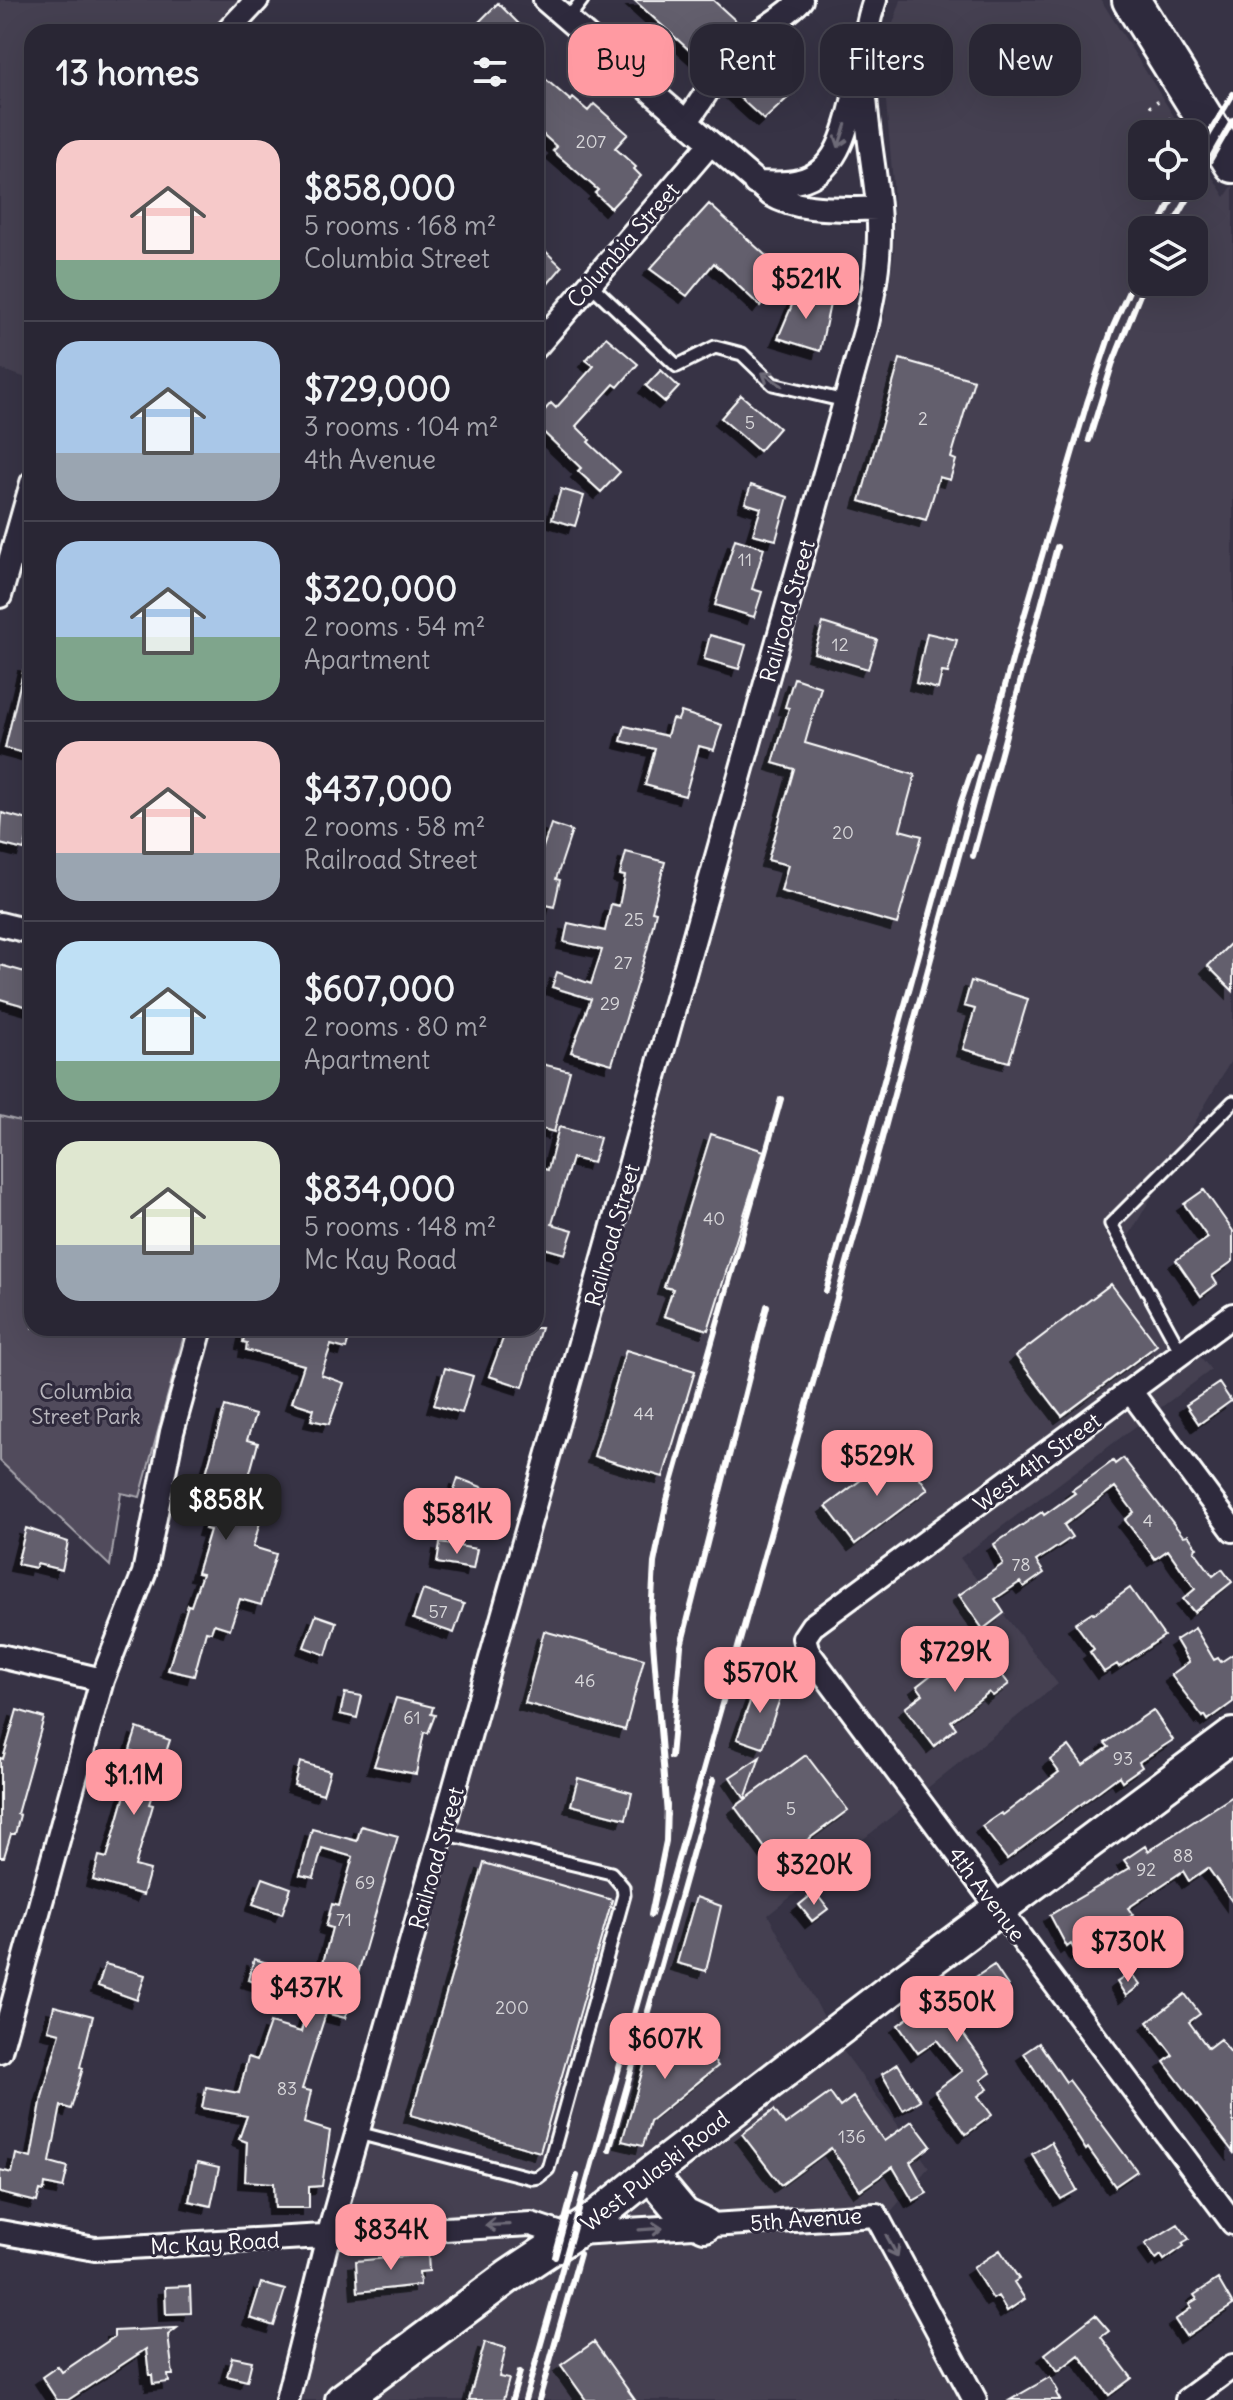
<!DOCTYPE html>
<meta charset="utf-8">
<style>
:root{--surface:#292634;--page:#353240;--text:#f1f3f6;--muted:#a5a5ac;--line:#45434f;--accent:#ff9aa2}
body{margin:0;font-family:Delius,sans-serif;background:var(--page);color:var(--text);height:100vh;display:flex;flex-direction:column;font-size:30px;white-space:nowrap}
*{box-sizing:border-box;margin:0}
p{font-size:26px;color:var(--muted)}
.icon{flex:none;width:44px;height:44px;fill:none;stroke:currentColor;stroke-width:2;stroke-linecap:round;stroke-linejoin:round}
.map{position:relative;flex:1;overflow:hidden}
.sheet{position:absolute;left:24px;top:24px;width:520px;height:1312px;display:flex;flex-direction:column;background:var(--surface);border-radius:24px;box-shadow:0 8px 32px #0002,0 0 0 2px var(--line)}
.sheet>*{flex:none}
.top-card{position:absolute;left:568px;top:24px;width:544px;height:72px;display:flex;gap:16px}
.buttons{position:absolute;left:1128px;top:120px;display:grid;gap:16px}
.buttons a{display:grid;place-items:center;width:80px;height:80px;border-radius:16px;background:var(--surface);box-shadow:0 8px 32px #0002,0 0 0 2px var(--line);font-size:40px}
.price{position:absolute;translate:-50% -68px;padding:0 18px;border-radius:16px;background:var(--accent);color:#111;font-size:26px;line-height:52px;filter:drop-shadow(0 2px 4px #0008)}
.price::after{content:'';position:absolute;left:50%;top:48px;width:24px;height:18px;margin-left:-12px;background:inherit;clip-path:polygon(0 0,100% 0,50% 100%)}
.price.current{background:#222;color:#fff}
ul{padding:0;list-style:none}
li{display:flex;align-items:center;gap:24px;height:200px;padding:0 32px}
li+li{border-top:2px solid var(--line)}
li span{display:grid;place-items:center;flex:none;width:224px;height:160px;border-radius:24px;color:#555}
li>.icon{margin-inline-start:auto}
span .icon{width:96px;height:96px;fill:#fffc;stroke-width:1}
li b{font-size:34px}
h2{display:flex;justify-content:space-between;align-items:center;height:96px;padding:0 32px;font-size:34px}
.chip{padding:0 28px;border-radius:24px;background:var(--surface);box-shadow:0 8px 32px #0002,0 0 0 2px var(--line);font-size:28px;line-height:72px}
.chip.current{background:var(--accent);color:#111}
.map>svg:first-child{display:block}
.built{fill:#444051;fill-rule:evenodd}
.green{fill:#514c5c;stroke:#a8a6ae;stroke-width:2}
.building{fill:#635f6d;stroke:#fff;stroke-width:2;filter:url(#shadow)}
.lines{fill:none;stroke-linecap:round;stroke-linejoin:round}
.lane-casing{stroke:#fff;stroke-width:17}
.street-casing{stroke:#fff;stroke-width:28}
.secondary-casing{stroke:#fff;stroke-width:38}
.primary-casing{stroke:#fff;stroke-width:42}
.path{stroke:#fff;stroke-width:4;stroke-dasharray:2 6;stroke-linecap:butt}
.lane{stroke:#2f2a3d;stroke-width:11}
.street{stroke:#2f2a3d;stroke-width:22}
.secondary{stroke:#2f2a3d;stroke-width:32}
.primary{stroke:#2f2a3d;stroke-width:36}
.rail{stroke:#fff;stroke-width:6}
.oneway{stroke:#6d6a77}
.labels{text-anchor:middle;stroke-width:6;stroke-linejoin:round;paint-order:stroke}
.number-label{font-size:18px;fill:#d8d7da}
.street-label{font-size:22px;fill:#fff;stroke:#2f2a3d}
.park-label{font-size:22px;fill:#b9b7be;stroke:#2f2a3d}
</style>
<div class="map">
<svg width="1233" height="2400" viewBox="0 0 1233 2400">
<defs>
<filter id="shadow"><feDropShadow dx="-7" dy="7" stdDeviation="0" flood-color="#0009"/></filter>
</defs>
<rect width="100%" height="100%" fill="#373345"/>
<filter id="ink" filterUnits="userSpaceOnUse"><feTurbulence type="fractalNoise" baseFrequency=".0125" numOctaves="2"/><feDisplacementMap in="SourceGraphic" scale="16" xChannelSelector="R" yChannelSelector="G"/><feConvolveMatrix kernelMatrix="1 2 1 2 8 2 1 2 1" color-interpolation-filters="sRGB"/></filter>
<g filter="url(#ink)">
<path class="built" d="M0 0H238L208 32H32V380L0 369Z
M901 0H1101L1185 134H1142V186H1194V147L1225 197 1233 185V1057L1119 1253 1211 1370 960 1558 1058 1684 768 1915 841 2048 929 2167 876 2229 962 2400H296L884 318 894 253 893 183 882 56ZM1142 230H1194V282H1142Z"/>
<path class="green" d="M0 1116 32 1124V1328H186L140 1497 121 1493 110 1566 0 1461Z"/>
<path class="building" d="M634 0H713L736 21 722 36 720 34 698 58Z
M498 3 527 32H469Z
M762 48 798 82 793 87 796 90 764 120 730 89 751 66 748 63Z
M536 71 571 101 573 98 588 111 594 104 628 134 615 148 636 167 634 169 641 176 611 208 595 193 598 190 553 151 557 147 536 128Z
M709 204 785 273 760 306 714 263 687 296 650 269Z
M536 242 562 267 536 298Z
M798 291 827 299 826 304H830L820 351 778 338Z
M606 337 638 364 618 387 614 384 576 426 590 440 588 442 620 472 601 492 578 471 581 468 536 425V420L551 403 556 408 594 366 586 360Z
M900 359 974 380 951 458 956 460 950 480 939 477 926 520 860 501Z
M661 370 679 387 665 402 646 386Z
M741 395 779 428 759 451 721 418Z
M751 485 788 497 776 540 753 534 761 508 745 503Z
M561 489 584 496 575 526 552 519Z
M735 539 764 548 752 589 762 592 754 617 715 605Z
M823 623 877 640 868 669 814 653Z
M927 633 957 640 948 673 942 672 938 689 916 683Z
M710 635 746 645 739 669 704 659Z
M25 664 32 665V755L5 748Z
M794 678 821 687 805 743 915 775 900 830 922 836 897 924 781 891 788 865 768 860 794 769 773 763 789 708 785 707Z
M681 712 722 725 714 750 699 746 685 796 645 785 655 749 621 741 625 726 667 736 672 719 678 720Z
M2 813 32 821 24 850 0 844Z
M551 824 572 831 556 879 560 880 554 907 536 902V868Z
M626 852 665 862 652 911 656 912 647 950 612 1064 571 1052 591 999 552 987 557 972 591 984 602 950 564 942 568 923 605 931 611 904 619 906 625 876 620 875Z
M1233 941V991L1208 966Z
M0 965 32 974V1008L0 999Z
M971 981 1028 999 1009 1062 963 1049 975 1009 964 1006Z
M542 1064 570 1071 554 1132 536 1127V1089Z
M559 1127 600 1138 593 1163 572 1158 552 1224 573 1230 565 1254 544 1248 540 1262H536V1167L548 1170Z
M711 1134 764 1151 708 1330 664 1316 673 1289 664 1287Z
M1204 1190 1233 1231V1261L1212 1276 1217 1284 1201 1296 1176 1260 1208 1238 1184 1204Z
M1111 1284 1157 1345 1062 1416 1016 1356Z
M246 1328H271L300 1336 289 1333 290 1328H352L346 1349 331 1345 321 1375 344 1383 329 1424 311 1420 314 1409 292 1402 304 1365 246 1350 247 1343 243 1342Z
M507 1328H541L523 1387 489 1376Z
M626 1350 695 1371 663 1477 594 1456Z
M445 1368 473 1376 462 1413 434 1405Z
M1219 1383 1231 1401 1199 1424 1186 1405Z
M225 1406 255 1415 247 1440 258 1443 246 1487 268 1494 253 1547 276 1554 261 1605 240 1599 230 1629 214 1624 211 1632 206 1631 194 1676 168 1670 188 1605 191 1606 202 1574 197 1573 210 1530 205 1529 213 1502 199 1498Z
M900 1451 928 1489 855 1544 826 1506Z
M1123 1458 1183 1536 1188 1535 1197 1548 1194 1550 1213 1576 1222 1569 1232 1582 1194 1612 1183 1599 1195 1589 1168 1550 1155 1559 1125 1520 1134 1512 1115 1487 1064 1525 1072 1537 1036 1561 1044 1573 1024 1587 1020 1582 995 1599 1004 1613 983 1629 959 1595 1003 1564 994 1544 1042 1512 1044 1515 1075 1493 1072 1490 1088 1479 1113 1461 1115 1464Z
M458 1478 497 1493 490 1512 484 1509 481 1516 449 1505Z
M26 1528 68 1542 62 1570 37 1564 36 1568 17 1564Z
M440 1543 477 1549 473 1569 437 1563Z
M1130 1588 1164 1636 1119 1667 1117 1664 1104 1672 1090 1652 1094 1649 1075 1623 1092 1612 1094 1614Z
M423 1590 464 1604 454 1633 413 1619Z
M316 1615 336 1622 326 1655 304 1647Z
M1195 1628 1214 1660 1218 1658 1221 1662 1233 1654V1702L1208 1720 1205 1715 1203 1717 1171 1675 1189 1662 1176 1640Z
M544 1631 644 1659 625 1730 525 1703Z
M990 1645 1001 1660 994 1665 1009 1684 993 1696 989 1692 951 1721 956 1728 934 1746 905 1708 923 1694 917 1686 945 1664 952 1674Z
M757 1682 783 1690 763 1748 737 1739Z
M345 1693 362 1696 357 1718 340 1714Z
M396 1698 433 1707 431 1714 435 1715 428 1733 424 1732 416 1774 374 1766Z
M17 1710 44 1718 17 1814 20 1815 15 1834H11L4 1857H0V1758L3 1759Z
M1153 1710 1173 1740 1139 1762 1142 1767 1122 1781 1119 1776 1007 1859 982 1826 1001 1813 1003 1815 1059 1772 1050 1760 1069 1746 1083 1765 1109 1747 1105 1743Z
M137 1728 170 1740 149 1804 153 1805 135 1866 150 1870 143 1895 93 1880 99 1856 107 1858 137 1753 130 1750Z
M806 1755 848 1810 776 1863 735 1807Z
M760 1757 745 1799 730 1777Z
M300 1762 330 1771 323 1794 294 1785Z
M578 1778 632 1793 626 1819 571 1805Z
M1233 1796V1903L1208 1868 1189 1881 1183 1871 1128 1908 1133 1915 1094 1939 1096 1942 1077 1954 1071 1944 1067 1947 1050 1915 1130 1868 1124 1860 1145 1846 1148 1851Z
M361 1826 398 1836 345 2018 326 2013 302 2089 311 2091 304 2123 330 2131 322 2186 309 2187V2208H275L274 2183 245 2181 247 2142 239 2139 247 2116 202 2108 206 2087 239 2093 248 2057 257 2060 270 2023 301 2032 310 1997 248 1980 254 1959 319 1978 332 1928 326 1926 332 1904 339 1906 353 1857 322 1848 314 1878 300 1875 312 1829 357 1841Z
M484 1863 612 1900 540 2152 411 2115Z
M263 1878 291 1888 282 1914 253 1904Z
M815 1892 828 1909 812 1921 799 1905Z
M696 1897 721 1906 706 1971 677 1963Z
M105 1964 145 1975 137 2000 98 1986Z
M994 1965 1008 1986 971 2011 965 2016 968 2021 959 2028 991 2073 981 2080 988 2089 978 2096 992 2115 966 2134 935 2091 962 2071 937 2040 918 2053 898 2025 953 1986 956 1990Z
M1131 1973 1140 1985 1126 1996 1117 1982Z
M1185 1994 1200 2014 1189 2022 1208 2048 1220 2039 1233 2055V2152L1164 2062 1173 2055 1148 2022Z
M54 2006 93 2016 80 2067 83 2068 71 2109 61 2106 50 2162 68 2167 63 2188 45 2184 44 2191 40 2190 37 2202 0 2193V2170L12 2173 16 2154 31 2158 42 2097 60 2033 48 2030Z
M657 2022 679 2049 695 2037 718 2066 650 2121 643 2146 622 2141Z
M1039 2043 1066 2082 1069 2080 1137 2171 1115 2186 1088 2148 1086 2150 1024 2053Z
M898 2064 920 2100 903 2110 882 2074Z
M830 2093 840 2107 853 2097 884 2141 912 2121 931 2146 910 2162 927 2193 913 2201 893 2167 860 2190 831 2148 781 2185 742 2134 774 2110 785 2125Z
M1051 2142 1077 2190 1061 2199 1032 2154Z
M197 2163 219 2168 211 2206 189 2201Z
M1178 2224 1189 2239 1182 2243 1184 2246 1164 2260 1161 2255 1156 2259 1145 2244Z
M1000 2250 1019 2279 1014 2282 1025 2299 1007 2311 998 2296 993 2299 973 2268Z
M428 2254 429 2271 419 2272 420 2285 358 2292 356 2261Z
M1218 2279 1233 2305 1186 2336 1175 2320 1191 2308 1189 2304 1197 2299 1194 2295Z
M261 2283 285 2290 274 2326 250 2318Z
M190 2286 191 2313 166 2314 165 2287Z
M1095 2315 1109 2331 1101 2337 1132 2378 1109 2395 1079 2355 1058 2371 1045 2354Z
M177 2328 168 2335 173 2375H168L169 2382 153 2384 152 2375H149L146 2349 68 2400H57L42 2377 58 2366 62 2372 114 2337V2331Z
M485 2342 506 2348 499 2377 509 2379 503 2400H469Z
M594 2342 635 2400H586L561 2365Z
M232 2357 252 2361 247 2381 227 2376Z
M1050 2377 1058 2391 1056 2393 1060 2400H1010Z"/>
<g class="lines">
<g class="lane-casing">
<path id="lane" d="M567 20 582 0
M590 284 677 366 715 347 742 354 773 384 845 401
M1182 1354 1111 1224 1233 1102
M358 2133 532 2178 538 2177 548 2169 624 1895 623 1887 611 1873 443 1833"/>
</g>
<g class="street-casing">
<path id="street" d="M545 0 770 194C801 213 843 208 878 209
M227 32 257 0
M686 122C703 101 720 67 737 50 756 30 783 20 801 0
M755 183C769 183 786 185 799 181 844 170 848 116 859 78
M536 347 710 144
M0 596 32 483
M0 924 32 932
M1233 1315 812 1626 804 1638 808 1652 1233 2223
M1131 1392 1233 1530
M0 1656 102 1680
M0 2051 102 1680 144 1573 172 1432 201 1328
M0 2232 95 2249 531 2224 561 2234 876 2215 975 2400
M287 2400 328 2237 866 328C875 288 882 248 878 206 872 140 851 64 875 0
M1187 2400 1233 2366"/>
</g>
<g class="secondary-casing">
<path id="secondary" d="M650 2174 684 2215 705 2225
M342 2400 509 2276 589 2223 650 2174 893 1988 1233 1735"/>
</g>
<g class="primary-casing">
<path id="primary" d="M1131 0 1233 164"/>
</g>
<path class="path" d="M1150 107 1162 98
M1163 125 1174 116"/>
<use href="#lane" class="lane"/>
<use href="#street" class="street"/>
<use href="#secondary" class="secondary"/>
<use href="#primary" class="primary"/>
<path class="rail" d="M1194 159 1233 94
M1157 230 1179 186
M1170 230 1233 120
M1089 440 1112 365 1145 282
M973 856 1057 547
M826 1291 961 802 977 756
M671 1757 681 1646 767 1306
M667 1815 651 1617 654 1563 667 1500 781 1099
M651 1915 666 1841 667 1805
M609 2150 713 1780
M555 2257 577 2176
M512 2400 520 2372
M525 2400 880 1146 1021 627 1087 403 1112 329 1142 262
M539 2400 580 2254"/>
</g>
<defs><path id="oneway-shaft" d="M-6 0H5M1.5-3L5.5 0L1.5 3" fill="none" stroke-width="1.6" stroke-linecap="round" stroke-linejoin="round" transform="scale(2)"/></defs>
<g class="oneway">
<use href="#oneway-shaft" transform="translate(842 136) rotate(108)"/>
<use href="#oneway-shaft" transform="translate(772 379) rotate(-147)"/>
<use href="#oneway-shaft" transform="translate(497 2225) rotate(178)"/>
<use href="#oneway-shaft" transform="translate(651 2229) rotate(-4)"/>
<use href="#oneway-shaft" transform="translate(892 2246) rotate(62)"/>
</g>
</g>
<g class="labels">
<g class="number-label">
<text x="591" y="148">207</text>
<text x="923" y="425">2</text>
<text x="750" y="429">5</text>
<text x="745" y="566">11</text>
<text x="840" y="651">12</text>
<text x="843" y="839">20</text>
<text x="634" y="926">25</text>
<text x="623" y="969">27</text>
<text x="610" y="1010">29</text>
<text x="714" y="1225">40</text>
<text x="644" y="1420">44</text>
<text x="1148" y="1527">4</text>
<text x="1021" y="1571">78</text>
<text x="438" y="1618">57</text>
<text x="585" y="1687">46</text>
<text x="412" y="1724">61</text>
<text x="1123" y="1765">93</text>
<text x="791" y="1815">5</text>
<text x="1183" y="1862">88</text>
<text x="1146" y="1876">92</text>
<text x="365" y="1889">69</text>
<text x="344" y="1926">71</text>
<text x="512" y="2014">200</text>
<text x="287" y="2095">83</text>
<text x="852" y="2143">136</text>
</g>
<g class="street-label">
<text transform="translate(623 245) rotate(-49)" y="8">Columbia Street</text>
<text transform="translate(787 611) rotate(-74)" y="8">Railroad Street</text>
<text transform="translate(612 1235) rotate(-74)" y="8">Railroad Street</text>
<text transform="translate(1037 1462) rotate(-36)" y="8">West 4th Street</text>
<text transform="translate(436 1858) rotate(-74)" y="8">Railroad Street</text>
<text transform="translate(987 1894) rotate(53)" y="8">4th Avenue</text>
<text transform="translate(655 2171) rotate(-38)" y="8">West Pulaski Road</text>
<text transform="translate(806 2219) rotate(-4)" y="8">5th Avenue</text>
<text transform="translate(215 2243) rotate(-3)" y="8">Mc Kay Road</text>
</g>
<g class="park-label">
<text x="86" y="1399">Columbia<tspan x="86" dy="25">Street Park</tspan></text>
</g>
</g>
</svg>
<div class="buttons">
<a><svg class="icon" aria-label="locate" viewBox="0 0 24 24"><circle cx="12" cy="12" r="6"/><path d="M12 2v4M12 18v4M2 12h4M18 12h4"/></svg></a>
<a><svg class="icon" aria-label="layers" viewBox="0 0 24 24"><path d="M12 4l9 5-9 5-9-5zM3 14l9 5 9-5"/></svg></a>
</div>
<b class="price" style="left:806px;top:321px">$521K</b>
<b class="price" style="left:877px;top:1498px">$529K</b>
<b class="price current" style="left:226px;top:1542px">$858K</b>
<b class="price" style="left:457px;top:1556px">$581K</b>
<b class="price" style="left:955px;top:1694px">$729K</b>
<b class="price" style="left:760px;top:1715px">$570K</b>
<b class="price" style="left:134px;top:1817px">$1.1M</b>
<b class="price" style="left:814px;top:1907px">$320K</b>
<b class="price" style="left:1128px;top:1984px">$730K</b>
<b class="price" style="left:306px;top:2030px">$437K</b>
<b class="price" style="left:957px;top:2044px">$350K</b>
<b class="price" style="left:665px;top:2081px">$607K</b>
<b class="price" style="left:391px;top:2272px">$834K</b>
<div class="top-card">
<a class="chip current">Buy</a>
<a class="chip">Rent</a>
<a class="chip">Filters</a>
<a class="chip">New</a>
</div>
<section class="sheet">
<h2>13 homes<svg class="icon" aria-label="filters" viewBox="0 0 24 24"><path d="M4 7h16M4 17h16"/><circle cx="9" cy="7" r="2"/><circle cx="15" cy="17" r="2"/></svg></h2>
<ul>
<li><span style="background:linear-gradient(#f6c9c9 75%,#7fa58c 0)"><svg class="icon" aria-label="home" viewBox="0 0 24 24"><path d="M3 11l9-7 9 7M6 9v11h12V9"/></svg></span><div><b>$858,000</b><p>5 rooms · 168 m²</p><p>Columbia Street</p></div></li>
<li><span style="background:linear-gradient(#a9c7e8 70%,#9aa5b1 0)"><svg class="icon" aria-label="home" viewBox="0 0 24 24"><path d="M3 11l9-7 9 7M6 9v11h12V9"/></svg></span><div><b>$729,000</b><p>3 rooms · 104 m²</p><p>4th Avenue</p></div></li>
<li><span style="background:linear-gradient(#a9c7e8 60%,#7fa58c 0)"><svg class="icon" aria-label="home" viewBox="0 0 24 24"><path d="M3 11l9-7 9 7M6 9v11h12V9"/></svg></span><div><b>$320,000</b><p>2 rooms · 54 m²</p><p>Apartment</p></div></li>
<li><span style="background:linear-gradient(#f6c9c9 70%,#9aa5b1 0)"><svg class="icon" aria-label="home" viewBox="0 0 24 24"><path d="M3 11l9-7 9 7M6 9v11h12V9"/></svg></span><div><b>$437,000</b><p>2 rooms · 58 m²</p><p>Railroad Street</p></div></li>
<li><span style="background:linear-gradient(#bfe0f5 75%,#7fa58c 0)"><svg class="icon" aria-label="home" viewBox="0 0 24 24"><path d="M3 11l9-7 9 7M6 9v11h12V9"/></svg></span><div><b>$607,000</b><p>2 rooms · 80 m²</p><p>Apartment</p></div></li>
<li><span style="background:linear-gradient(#dfe7d0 65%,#9aa5b1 0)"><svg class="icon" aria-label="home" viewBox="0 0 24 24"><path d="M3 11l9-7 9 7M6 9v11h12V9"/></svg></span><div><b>$834,000</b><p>5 rooms · 148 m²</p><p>Mc Kay Road</p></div></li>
</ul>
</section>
</div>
